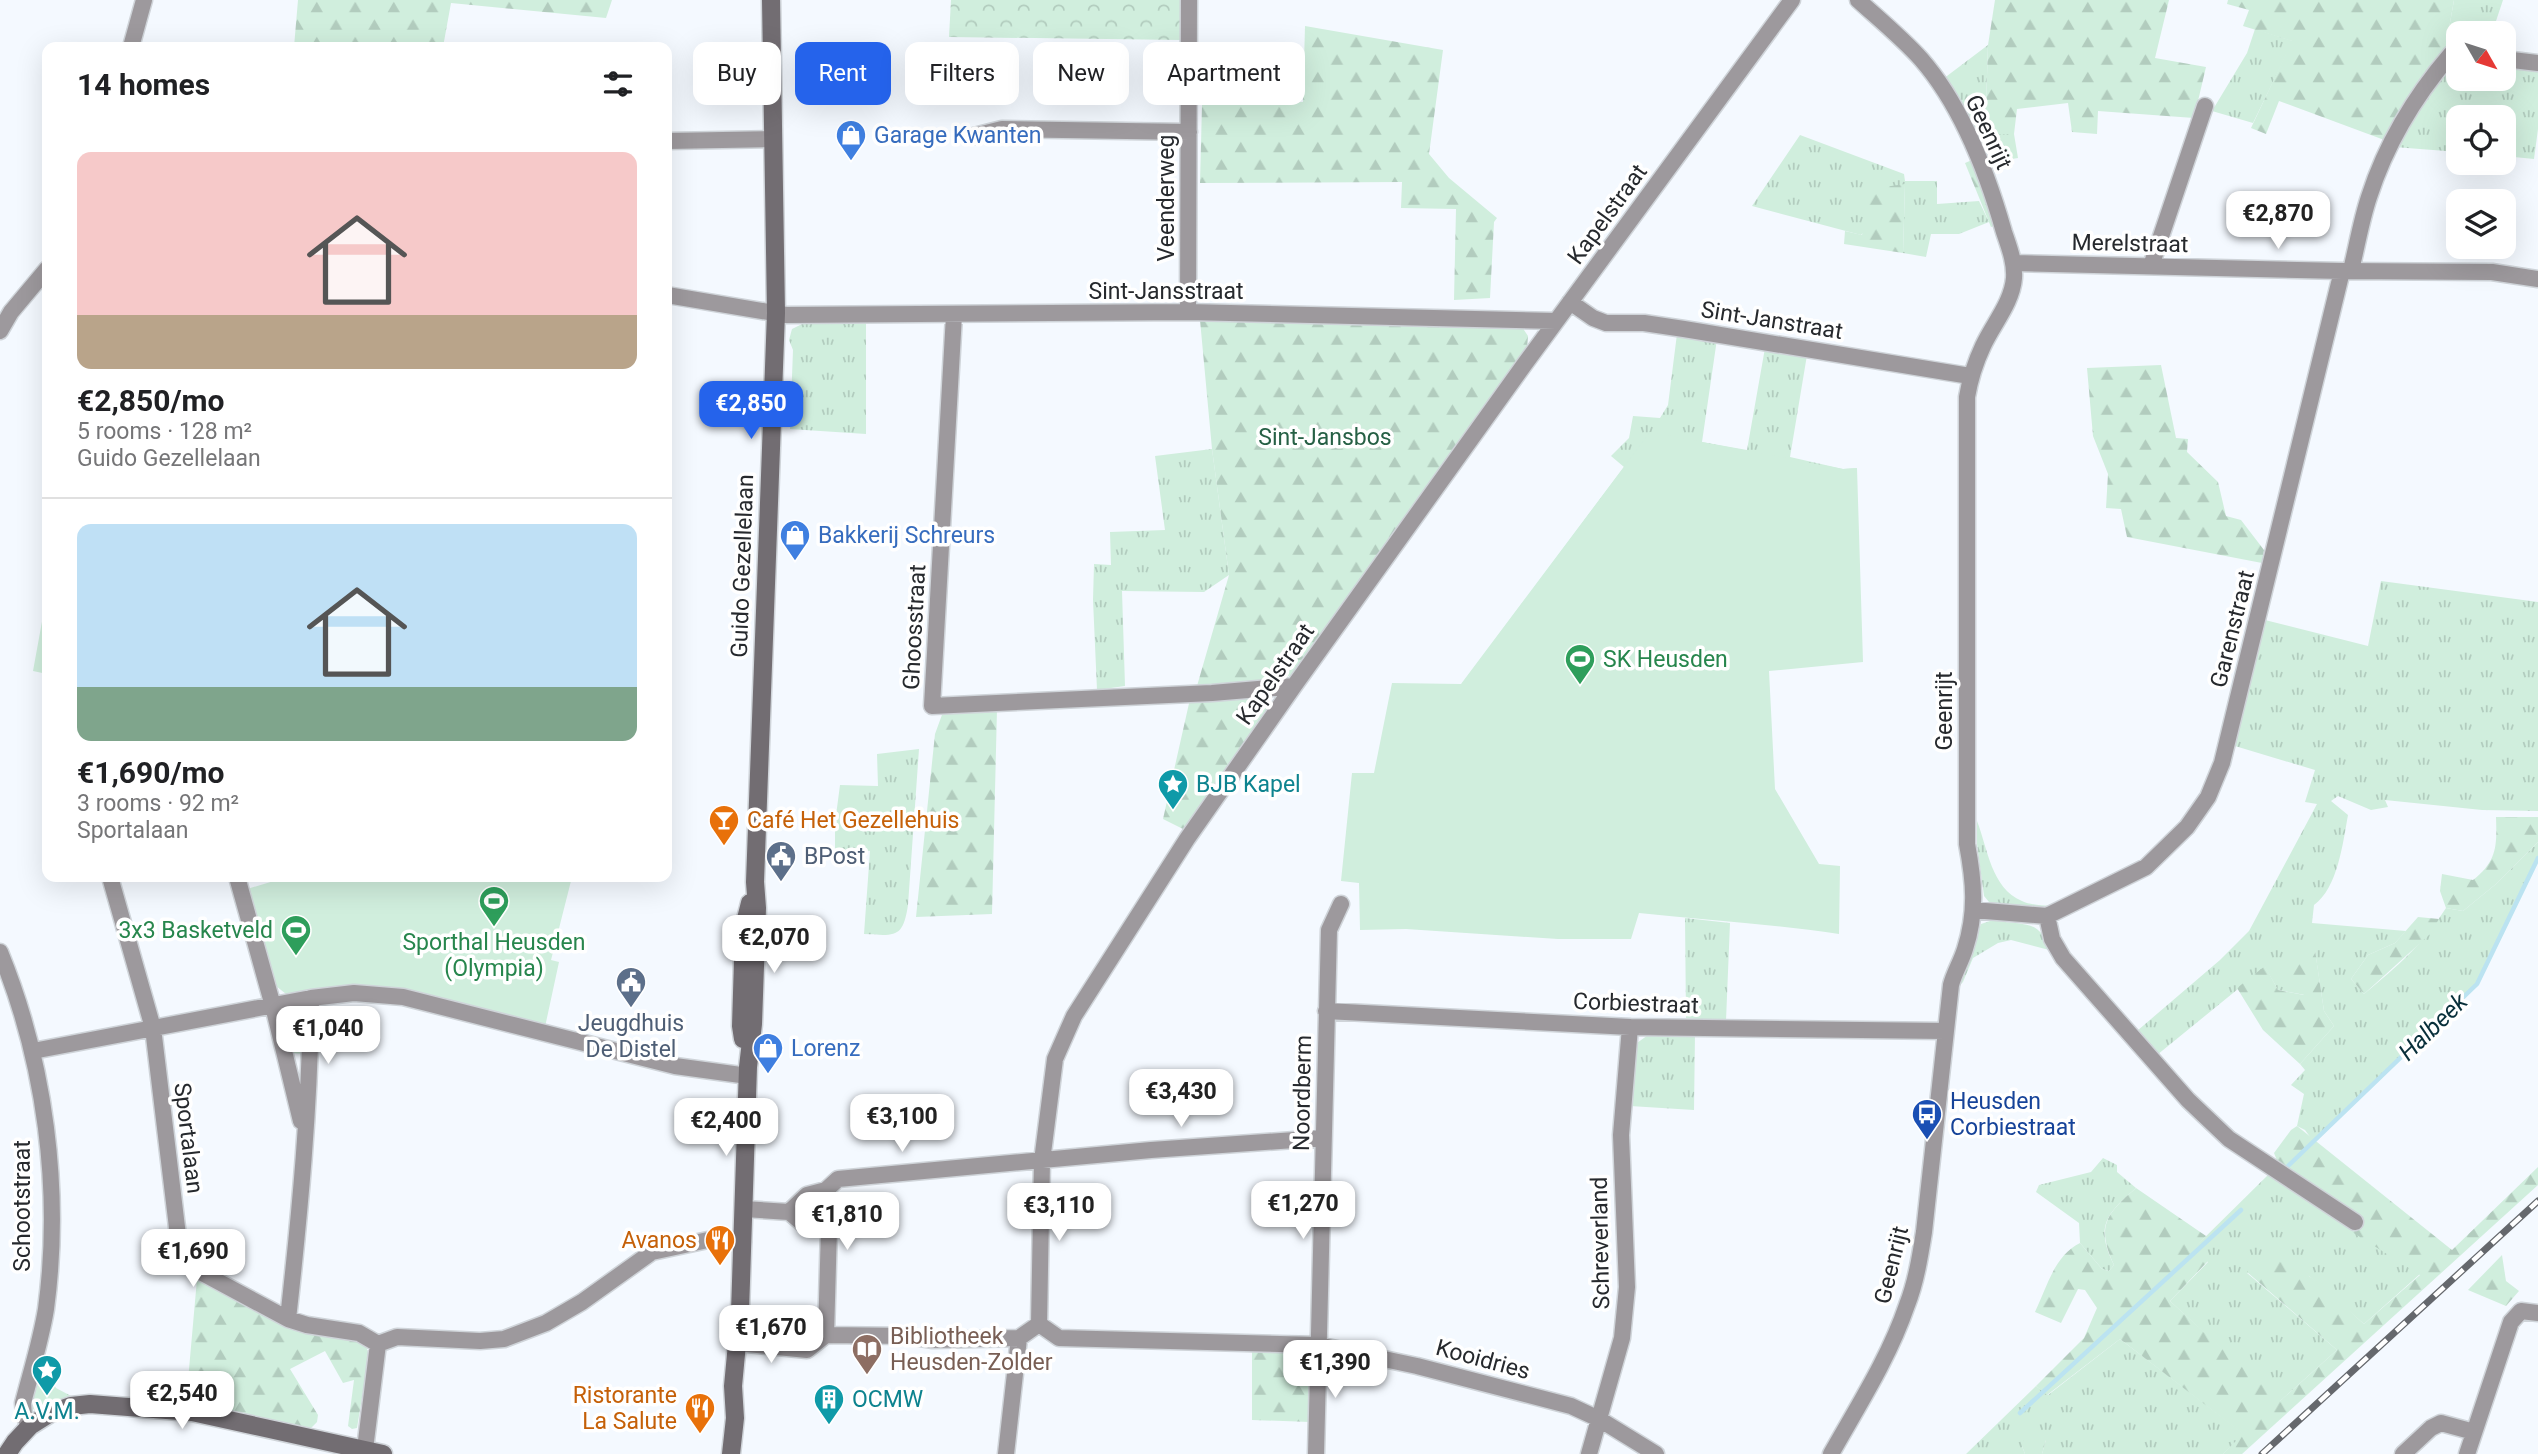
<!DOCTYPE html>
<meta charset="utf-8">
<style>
:root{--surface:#fff;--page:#f6f6f6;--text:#202124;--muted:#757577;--line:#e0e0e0;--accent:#2563eb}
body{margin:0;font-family:Roboto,sans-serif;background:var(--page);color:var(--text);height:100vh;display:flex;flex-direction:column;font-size:26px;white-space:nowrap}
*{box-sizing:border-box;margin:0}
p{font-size:23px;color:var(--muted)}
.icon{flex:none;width:38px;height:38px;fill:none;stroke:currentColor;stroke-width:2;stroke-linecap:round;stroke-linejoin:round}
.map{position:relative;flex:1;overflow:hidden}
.details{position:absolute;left:42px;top:42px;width:630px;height:840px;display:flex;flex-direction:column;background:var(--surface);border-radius:14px;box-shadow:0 7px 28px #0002}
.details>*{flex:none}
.top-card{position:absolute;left:693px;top:42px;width:665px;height:63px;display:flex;gap:14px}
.needle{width:46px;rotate:129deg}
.buttons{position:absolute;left:2446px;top:21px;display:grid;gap:14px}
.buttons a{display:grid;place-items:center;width:70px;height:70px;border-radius:14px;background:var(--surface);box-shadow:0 7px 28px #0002;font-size:35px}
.price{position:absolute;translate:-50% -60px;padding:0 16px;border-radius:14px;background:#fff;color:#222;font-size:23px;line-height:46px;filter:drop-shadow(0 2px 4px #0008)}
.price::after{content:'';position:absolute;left:50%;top:42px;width:21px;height:16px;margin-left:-10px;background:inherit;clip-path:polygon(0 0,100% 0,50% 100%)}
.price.on{background:var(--accent);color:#fff}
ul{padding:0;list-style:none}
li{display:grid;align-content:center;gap:14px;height:371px;padding:0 35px}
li+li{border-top:2px solid var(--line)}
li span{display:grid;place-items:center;height:217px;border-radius:14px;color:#555}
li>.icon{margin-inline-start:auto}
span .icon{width:126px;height:126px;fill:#fffc;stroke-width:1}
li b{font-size:30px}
h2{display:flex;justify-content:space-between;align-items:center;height:84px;padding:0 35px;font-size:30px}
.pill{padding:0 24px;border-radius:14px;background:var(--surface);box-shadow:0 7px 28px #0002;font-size:24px;line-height:63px}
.pill.on{background:var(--accent);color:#fff}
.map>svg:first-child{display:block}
.grass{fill:url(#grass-tufts)}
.forest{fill:url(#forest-firs)}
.park{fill:url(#park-crowns)}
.garden{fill:#d0eedd}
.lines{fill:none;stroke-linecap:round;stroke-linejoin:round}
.stream{stroke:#bbe3f1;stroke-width:4.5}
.street-casing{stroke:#cfd4d9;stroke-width:19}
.secondary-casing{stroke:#cfd4d9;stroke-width:21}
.street{stroke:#9d999d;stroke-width:16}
.secondary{stroke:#726d72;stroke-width:18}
.rail-casing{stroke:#65686d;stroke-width:7}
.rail{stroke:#fff;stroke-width:4.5;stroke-dasharray:13;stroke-linecap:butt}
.labels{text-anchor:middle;stroke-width:7;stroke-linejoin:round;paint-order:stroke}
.street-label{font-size:23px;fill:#26292d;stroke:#fff}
.shop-label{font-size:23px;fill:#366cbe;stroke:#fff;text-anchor:start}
.park-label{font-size:23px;fill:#266045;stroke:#fff}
.leisure-label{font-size:23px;fill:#27864d;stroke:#fff;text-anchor:start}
.culture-label{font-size:23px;fill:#0d838f;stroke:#fff;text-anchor:start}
.food-label{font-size:23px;fill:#c56008;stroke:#fff;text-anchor:end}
.service-label{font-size:23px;fill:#4e5e75;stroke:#fff;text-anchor:start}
.transit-label{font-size:23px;fill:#164399;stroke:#fff;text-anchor:start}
.education-label{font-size:23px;fill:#785e54;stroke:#fff;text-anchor:start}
.water-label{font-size:24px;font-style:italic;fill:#082f3a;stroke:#fff}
</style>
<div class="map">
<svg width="2538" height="1454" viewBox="0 0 2538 1454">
<defs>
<pattern id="grass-tufts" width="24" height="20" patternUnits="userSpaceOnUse" patternTransform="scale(1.75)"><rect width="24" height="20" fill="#d0eedd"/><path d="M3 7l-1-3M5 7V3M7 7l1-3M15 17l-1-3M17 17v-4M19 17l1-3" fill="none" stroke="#b2ccbe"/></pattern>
<pattern id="forest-firs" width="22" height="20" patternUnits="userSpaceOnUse" patternTransform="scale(1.75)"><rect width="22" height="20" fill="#d0eedd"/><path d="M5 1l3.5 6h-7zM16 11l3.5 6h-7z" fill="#b2ccbe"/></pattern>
<pattern id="park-crowns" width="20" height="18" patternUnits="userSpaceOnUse" patternTransform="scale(1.75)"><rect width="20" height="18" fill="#d0eedd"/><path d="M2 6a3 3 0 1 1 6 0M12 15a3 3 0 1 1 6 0" fill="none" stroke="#b2ccbe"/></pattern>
</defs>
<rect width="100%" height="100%" fill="#f4f9ff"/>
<path class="grass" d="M2454 0H2503L2492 33H2459V50L2445 51Z
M2255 29 2293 41 2253 123 2212 111 2247 53Z
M1988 45 1985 134H2014L2018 158 1993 162 1991 152H1985L1943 79Z
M2457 61H2459V79H2504V65L2538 68V129L2534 159 2504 156V117H2459V152L2394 147 2441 70Z
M1800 135 1904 174 1905 181H1937V204L1979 201 1989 222 1959 234H1931L1926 257 1903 253 1905 185 1861 235 1752 206Z
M866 322V434L790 429 793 350 789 340 792 329 802 324Z
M1677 334 1717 339 1702 442 1747 450 1765 348 1807 355 1790 457 1843 469 1857 468 1461 685 1624 467 1611 456 1629 438 1633 416 1660 418 1668 405Z
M1212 449 1229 575 1204 592 1122 591 1125 686 1097 690 1093 600 1094 564 1111 565 1110 532 1165 530 1155 456Z
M2381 581 2538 602V811L2482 810 2385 800 2388 807 2371 810 2338 796 2331 801 2348 815C2343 842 2338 888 2314 905L2312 923 2406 931 2395 943 2368 955 2351 979 2364 994C2397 967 2423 944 2446 908L2463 911 2496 884 2538 842V856L2489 961 2475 986 2313 1141 2305 1130 2297 1126 2304 1094 2291 1085 2305 1070 2300 1064 2334 1026 2324 1011 2315 951 2305 995 2278 990 2265 967 2157 1055 2137 1031 2220 960 2249 931 2317 804 2305 802 2315 770 2235 746 2265 620 2368 646Z
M919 749 908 905C903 938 896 936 864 934L870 851 835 849V823L840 785 878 786 877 754Z
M1977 821C1988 849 1991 888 2022 901 2030 905 2041 905 2050 906L2032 908 1989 902 1984 896 1977 844Z
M1685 918 1730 923 1726 1021 1686 1018Z
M1993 920C2028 927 2035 917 2053 951L2011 940 1998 943 1973 958 1963 982 1958 987 1981 924Z
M293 1011 304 1015 303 1054 292 1053 284 1021Z
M1695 1034 1694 1110 1630 1106 1637 1043 1648 1035Z
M2103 1158 2117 1165V1172L2136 1188C2106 1214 2095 1227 2114 1265L2109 1271 2102 1269 2080 1243 2079 1223 2036 1192 2039 1185 2091 1172Z
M2268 1175 2420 1274 2364 1324 2309 1276 2247 1273 2337 1350 2279 1402 2170 1301 2208 1262 2193 1249Z
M2120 1339 2244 1434 2223 1454H2042L2046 1440 2022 1446 2025 1454H1966L2036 1386 2048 1395Z
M43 1367 56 1388 73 1397 36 1411 33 1409 32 1402Z"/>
<path class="forest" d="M298 0H612L606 18 451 3 443 47H294Z
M1995 0H2169L2155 58 2206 67 2194 118 2098 111 2097 134 2072 132 2068 103 2017 109 2014 134 1985 135 1988 45Z
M2228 0H2454L2445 51 2433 61 2407 102 2387 141 2279 101 2266 134 2251 128 2292 41 2243 26 2249 10 2227 4Z
M1305 26 1443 50 1429 154 1449 178 1497 218 1494 222 1490 298 1454 300 1456 209 1401 208 1402 182 1200 183 1202 105 1303 102Z
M1972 160 1995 226 1991 227 1965 163Z
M1905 184 1903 253 1844 244 1845 231 1862 235 1870 189Z
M1200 320 1522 327 1528 336 1527 349 1293 674 1281 680 1197 686 1229 575 1212 449Z
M2161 365 2176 438 2188 439 2187 452 2218 482 2226 516 2241 520 2264 550 2262 563 2127 537 2121 509 2106 508 2108 474 2093 436 2087 368Z
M1255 696C1263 699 1267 704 1266 713L1185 830 1163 819 1190 699Z
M997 709 992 914 916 917 935 734 943 712Z
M2496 817H2538V842L2496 884 2463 911 2446 908 2440 891 2442 874 2473 880C2497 861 2497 846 2496 817Z
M2418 917 2439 919 2429 935 2364 994 2351 979 2368 955 2395 943Z
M2315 950 2324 1011 2334 1026 2300 1064 2263 1030 2237 988 2265 966 2278 990 2304 995 2287 965Z
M2297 1126 2452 1250 2538 1167V1185L2242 1454H2223L2243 1434 2120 1339 2047 1395 2036 1386 2084 1338 2097 1308 2085 1290 2078 1289 2061 1323 2035 1312C2047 1287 2054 1256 2080 1243L2102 1269 2109 1271 2114 1265C2096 1226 2106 1214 2136 1188L2206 1236 2194 1249 2208 1261 2170 1301 2280 1401 2337 1350 2247 1272 2253 1260C2291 1248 2338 1301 2364 1324L2420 1275 2349 1230 2359 1220 2278 1163 2274 1153 2291 1130Z
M2502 1255 2506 1281 2519 1291 2506 1306 2468 1290Z
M197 1279 265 1315 356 1338 366 1346 369 1355 357 1428 352 1429 348 1426 354 1380 343 1383 325 1351 290 1369 318 1415 317 1422 311 1428 186 1403Z
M1252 1347 1293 1349 1305 1354 1310 1363V1422L1252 1420Z
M2043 1433 2046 1440 2042 1454H2025L2022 1446 2025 1435Z"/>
<path class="park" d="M951 0H1181L1180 40 949 37Z"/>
<path class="garden" d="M1650 432 1843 469 1857 468 1863 662 1769 671 1775 789 1819 864 1840 866 1839 934C1773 924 1706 920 1639 913L1631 939H1558L1406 929 1360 930 1359 883 1341 881 1352 773H1374L1392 683 1461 684Z
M45 605H47V674L33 671Z
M287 877H572L551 960 559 962 545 1027 426 996 295 995 286 994 276 986 247 889Z"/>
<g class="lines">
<path class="stream" d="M2288 1166 2477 984 2538 858
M2020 1413 2241 1210"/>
<g class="street-casing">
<path id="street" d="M131 47 144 0
M2504 59 2538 63
M974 136 1002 129 1189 132
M667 141 773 139
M2014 263 2342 271 2492 272 2538 279
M2151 266 2205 106
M2351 270C2357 246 2361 221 2369 197 2386 144 2415 96 2451 54H2459
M667 295 786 315 1188 312 1556 321
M1570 302 1593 318 1606 323H1644L1684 329 1970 376
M1188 312 1189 0
M954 315 932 706 1212 693 1294 686
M0 331 11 312 47 269
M110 877 153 1028 179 1244 184 1256 193 1268 288 1319 307 1325 359 1333 378 1344 365 1449
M237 877 273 1006 301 1121
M1973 910 2047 916 2146 867 2187 827 2208 797 2222 763 2342 271
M2047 916 2052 939 2063 958 2188 1100 2229 1139 2355 1222
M0 952C45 1062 62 1190 46 1309 41 1340 31 1372 23 1403L24 1416 30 1426
M1326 1011 1630 1027 1945 1031
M33 1051 311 998 354 993 403 997 675 1066 748 1076
M744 1209 789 1212 808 1228 829 1229 826 1335
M789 1212 807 1195 826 1190 838 1179 1151 1150 1323 1138
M288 1319C300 1212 310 1105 311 998
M1039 1324 1042 1161 1055 1059 1074 1016 1187 839 1294 686 1524 365 1792 0
M1039 1324 1059 1338 1318 1345 1417 1366 1571 1406 1599 1419 1656 1454
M738 1343 807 1350 826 1335 908 1336 933 1340 1019 1338
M378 1344 397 1337 480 1341 504 1339 546 1323 582 1302 652 1252 708 1240 743 1242
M1006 1454 1019 1338 1039 1324
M1316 1454 1329 930 1341 904
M1589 1454 1622 1338 1627 1287 1621 1135 1630 1027
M1831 1454C1858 1406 1889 1358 1907 1305 1916 1282 1920 1257 1924 1232L1951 985C1954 973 1961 962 1965 949 1977 912 1974 881 1967 844V397C1970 379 1975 363 1983 346 1993 324 2012 303 2014 278 2015 262 2009 247 2004 232 1987 172 1962 106 1921 59 1902 38 1879 19 1858 0
M2403 1454 2431 1428 2441 1423 2474 1432
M2467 1454 2511 1322 2521 1311 2538 1313"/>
</g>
<g class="secondary-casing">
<path id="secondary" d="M743 1039 741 1026 744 927 750 903
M7 1454 15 1442 30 1426 49 1414 71 1406 90 1404 192 1412 383 1454
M731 1454 735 1418 733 1386 740 1312 748 1067 753 1024 757 908 755 882 776 313 771 0"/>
</g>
<use href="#street" class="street"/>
<use href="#secondary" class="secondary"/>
<g class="rail-casing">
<path id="rail" d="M2262 1454 2538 1201"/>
</g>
<use href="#rail" class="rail"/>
</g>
<defs>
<g id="shop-pin" transform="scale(1.575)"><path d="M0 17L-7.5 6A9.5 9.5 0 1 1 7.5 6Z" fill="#3f7fe0" stroke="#fff"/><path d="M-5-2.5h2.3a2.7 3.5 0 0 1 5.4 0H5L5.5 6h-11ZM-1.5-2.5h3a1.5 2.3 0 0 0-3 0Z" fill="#fff"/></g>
<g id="stadium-pin" transform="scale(1.575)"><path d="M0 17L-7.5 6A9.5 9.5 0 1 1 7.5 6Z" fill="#2e9e5b" stroke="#fff"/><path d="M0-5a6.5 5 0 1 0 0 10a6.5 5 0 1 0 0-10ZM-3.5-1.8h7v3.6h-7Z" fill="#fff"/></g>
<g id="sight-pin" transform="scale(1.575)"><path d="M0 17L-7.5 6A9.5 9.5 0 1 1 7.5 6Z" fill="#0f9aa8" stroke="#fff"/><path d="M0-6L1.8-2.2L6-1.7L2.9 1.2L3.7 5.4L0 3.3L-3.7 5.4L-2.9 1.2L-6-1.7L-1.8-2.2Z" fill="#fff"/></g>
<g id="bar-pin" transform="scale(1.575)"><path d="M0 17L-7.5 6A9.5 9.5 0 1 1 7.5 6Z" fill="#e8710a" stroke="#fff"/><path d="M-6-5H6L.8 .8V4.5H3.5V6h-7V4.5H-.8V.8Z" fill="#fff"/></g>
<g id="civic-pin" transform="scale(1.575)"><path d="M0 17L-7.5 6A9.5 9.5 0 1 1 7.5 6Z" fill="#5c6f8a" stroke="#fff"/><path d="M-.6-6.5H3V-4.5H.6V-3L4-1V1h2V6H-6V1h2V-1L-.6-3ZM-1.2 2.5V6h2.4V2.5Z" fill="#fff"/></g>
<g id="bus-pin" transform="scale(1.575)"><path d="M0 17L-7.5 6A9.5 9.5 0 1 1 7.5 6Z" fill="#1a4fb4" stroke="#fff"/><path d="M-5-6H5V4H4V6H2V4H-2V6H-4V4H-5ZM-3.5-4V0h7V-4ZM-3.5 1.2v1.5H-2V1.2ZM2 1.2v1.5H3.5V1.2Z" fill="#fff"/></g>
<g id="restaurant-pin" transform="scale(1.575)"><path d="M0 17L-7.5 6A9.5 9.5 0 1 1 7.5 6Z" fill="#e8710a" stroke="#fff"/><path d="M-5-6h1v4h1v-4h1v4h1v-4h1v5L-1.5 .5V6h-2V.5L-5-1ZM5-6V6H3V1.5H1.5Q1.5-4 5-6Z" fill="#fff"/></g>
<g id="library-pin" transform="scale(1.575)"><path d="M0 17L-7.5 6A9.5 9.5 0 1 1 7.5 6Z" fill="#8d6e63" stroke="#fff"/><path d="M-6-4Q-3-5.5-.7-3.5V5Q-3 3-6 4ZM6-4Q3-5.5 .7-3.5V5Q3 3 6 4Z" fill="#fff"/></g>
<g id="building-pin" transform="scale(1.575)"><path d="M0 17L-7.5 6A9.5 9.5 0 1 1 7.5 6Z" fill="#0f9aa8" stroke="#fff"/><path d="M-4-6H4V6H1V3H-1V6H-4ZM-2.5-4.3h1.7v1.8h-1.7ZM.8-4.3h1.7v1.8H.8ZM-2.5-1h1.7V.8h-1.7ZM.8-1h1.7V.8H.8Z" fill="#fff"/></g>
</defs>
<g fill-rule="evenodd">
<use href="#shop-pin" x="851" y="135"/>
<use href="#shop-pin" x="795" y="535"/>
<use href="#stadium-pin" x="1580" y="659"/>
<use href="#sight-pin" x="1173" y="784"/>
<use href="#bar-pin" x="724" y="820"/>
<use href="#civic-pin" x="781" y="856"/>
<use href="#stadium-pin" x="494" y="901"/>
<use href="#stadium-pin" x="296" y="930"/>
<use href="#civic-pin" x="631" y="982"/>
<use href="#shop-pin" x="768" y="1048"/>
<use href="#bus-pin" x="1927" y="1114"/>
<use href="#restaurant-pin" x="720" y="1240"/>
<use href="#library-pin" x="867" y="1349"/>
<use href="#sight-pin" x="47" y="1370"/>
<use href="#building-pin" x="829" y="1399"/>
<use href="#restaurant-pin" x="700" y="1408"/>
</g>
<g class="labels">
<g class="street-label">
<text transform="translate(1989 132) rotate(65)" y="8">Geenrijt</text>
<text transform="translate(1166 198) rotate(-90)" y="8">Veenderweg</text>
<text transform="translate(1607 214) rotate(-54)" y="8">Kapelstraat</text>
<text transform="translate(2130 243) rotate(1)" y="8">Merelstraat</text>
<text x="1166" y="299">Sint-Jansstraat</text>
<text transform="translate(1772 320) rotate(9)" y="8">Sint-Janstraat</text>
<text transform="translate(742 566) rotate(-88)" y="8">Guido Gezellelaan</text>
<text transform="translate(914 627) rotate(-87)" y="8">Ghoosstraat</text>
<text transform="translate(2232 629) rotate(-76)" y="8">Garenstraat</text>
<text transform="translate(1275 674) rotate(-55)" y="8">Kapelstraat</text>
<text transform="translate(1944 711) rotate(-90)" y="8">Geenrijt</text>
<text transform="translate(1636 1003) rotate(2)" y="8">Corbiestraat</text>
<text transform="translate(1302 1093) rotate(-89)" y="8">Noordberm</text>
<text transform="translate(189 1138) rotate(83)" y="8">Sportalaan</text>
<text transform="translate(22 1206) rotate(-90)" y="8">Schootstraat</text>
<text transform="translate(1600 1243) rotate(-91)" y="8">Schreverland</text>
<text transform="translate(1891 1265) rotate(-76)" y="8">Geenrijt</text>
<text transform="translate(1483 1359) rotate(15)" y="8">Kooidries</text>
</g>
<g class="shop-label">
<text x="874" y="143">Garage Kwanten</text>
<text x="818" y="543">Bakkerij Schreurs</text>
<text x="791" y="1056">Lorenz</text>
</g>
<g class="park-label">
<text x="1325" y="445">Sint-Jansbos</text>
</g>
<g class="leisure-label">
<text x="1603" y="667">SK Heusden</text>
<text x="273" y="938" text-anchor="end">3x3 Basketveld</text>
<text x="494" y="950" text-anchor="middle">Sporthal Heusden<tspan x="494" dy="26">(Olympia)</tspan></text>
</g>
<g class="culture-label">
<text x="1196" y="792">BJB Kapel</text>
<text x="852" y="1407">OCMW</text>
<text x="47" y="1419" text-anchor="middle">A.V.M.</text>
</g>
<g class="food-label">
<text x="747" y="828" text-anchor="start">Café Het Gezellehuis</text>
<text x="697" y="1248">Avanos</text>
<text x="677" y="1403">Ristorante<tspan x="677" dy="26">La Salute</tspan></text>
</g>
<g class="service-label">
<text x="804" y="864">BPost</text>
<text x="631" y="1031" text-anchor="middle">Jeugdhuis<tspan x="631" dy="26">De Distel</tspan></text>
</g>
<g class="transit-label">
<text x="1950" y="1109">Heusden<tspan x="1950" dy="26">Corbiestraat</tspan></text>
</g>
<g class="education-label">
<text x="890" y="1344">Bibliotheek<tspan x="890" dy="26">Heusden-Zolder</tspan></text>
</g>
<g class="water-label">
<text transform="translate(2433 1027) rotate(-44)" y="8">Halbeek</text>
</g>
</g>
</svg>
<div class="buttons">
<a><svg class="needle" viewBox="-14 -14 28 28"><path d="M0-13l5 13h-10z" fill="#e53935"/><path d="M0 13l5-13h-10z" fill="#757577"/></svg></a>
<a><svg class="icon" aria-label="locate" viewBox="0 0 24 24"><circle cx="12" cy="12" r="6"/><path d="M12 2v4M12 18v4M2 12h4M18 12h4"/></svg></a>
<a><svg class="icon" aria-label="layers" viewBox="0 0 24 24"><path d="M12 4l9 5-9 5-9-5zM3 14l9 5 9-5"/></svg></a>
</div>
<b class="price" style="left:2278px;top:251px">€2,870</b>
<b class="price on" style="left:751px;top:441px">€2,850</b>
<b class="price" style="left:774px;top:975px">€2,070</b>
<b class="price" style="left:328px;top:1066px">€1,040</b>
<b class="price" style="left:1181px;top:1129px">€3,430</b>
<b class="price" style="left:902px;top:1154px">€3,100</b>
<b class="price" style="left:726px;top:1158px">€2,400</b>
<b class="price" style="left:1303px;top:1241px">€1,270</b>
<b class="price" style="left:1059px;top:1243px">€3,110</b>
<b class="price" style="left:847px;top:1252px">€1,810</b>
<b class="price" style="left:193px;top:1289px">€1,690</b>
<b class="price" style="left:771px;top:1365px">€1,670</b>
<b class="price" style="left:1335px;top:1400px">€1,390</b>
<b class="price" style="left:182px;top:1431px">€2,540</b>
<div class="top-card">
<a class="pill">Buy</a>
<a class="pill on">Rent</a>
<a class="pill">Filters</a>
<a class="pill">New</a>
<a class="pill">Apartment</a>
</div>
<section class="details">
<h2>14 homes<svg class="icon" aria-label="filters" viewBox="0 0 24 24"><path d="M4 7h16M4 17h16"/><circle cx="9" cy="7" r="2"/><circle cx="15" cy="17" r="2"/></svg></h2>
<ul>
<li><span style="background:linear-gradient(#f6c9c9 75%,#b9a48a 0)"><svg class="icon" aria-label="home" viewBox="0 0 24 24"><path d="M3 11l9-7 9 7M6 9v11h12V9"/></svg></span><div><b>€2,850/mo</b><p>5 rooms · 128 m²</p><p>Guido Gezellelaan</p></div></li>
<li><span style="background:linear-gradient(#bfe0f5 75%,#7fa58c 0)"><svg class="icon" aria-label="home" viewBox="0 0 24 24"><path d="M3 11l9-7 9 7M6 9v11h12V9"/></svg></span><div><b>€1,690/mo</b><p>3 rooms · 92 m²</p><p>Sportalaan</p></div></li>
</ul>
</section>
</div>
